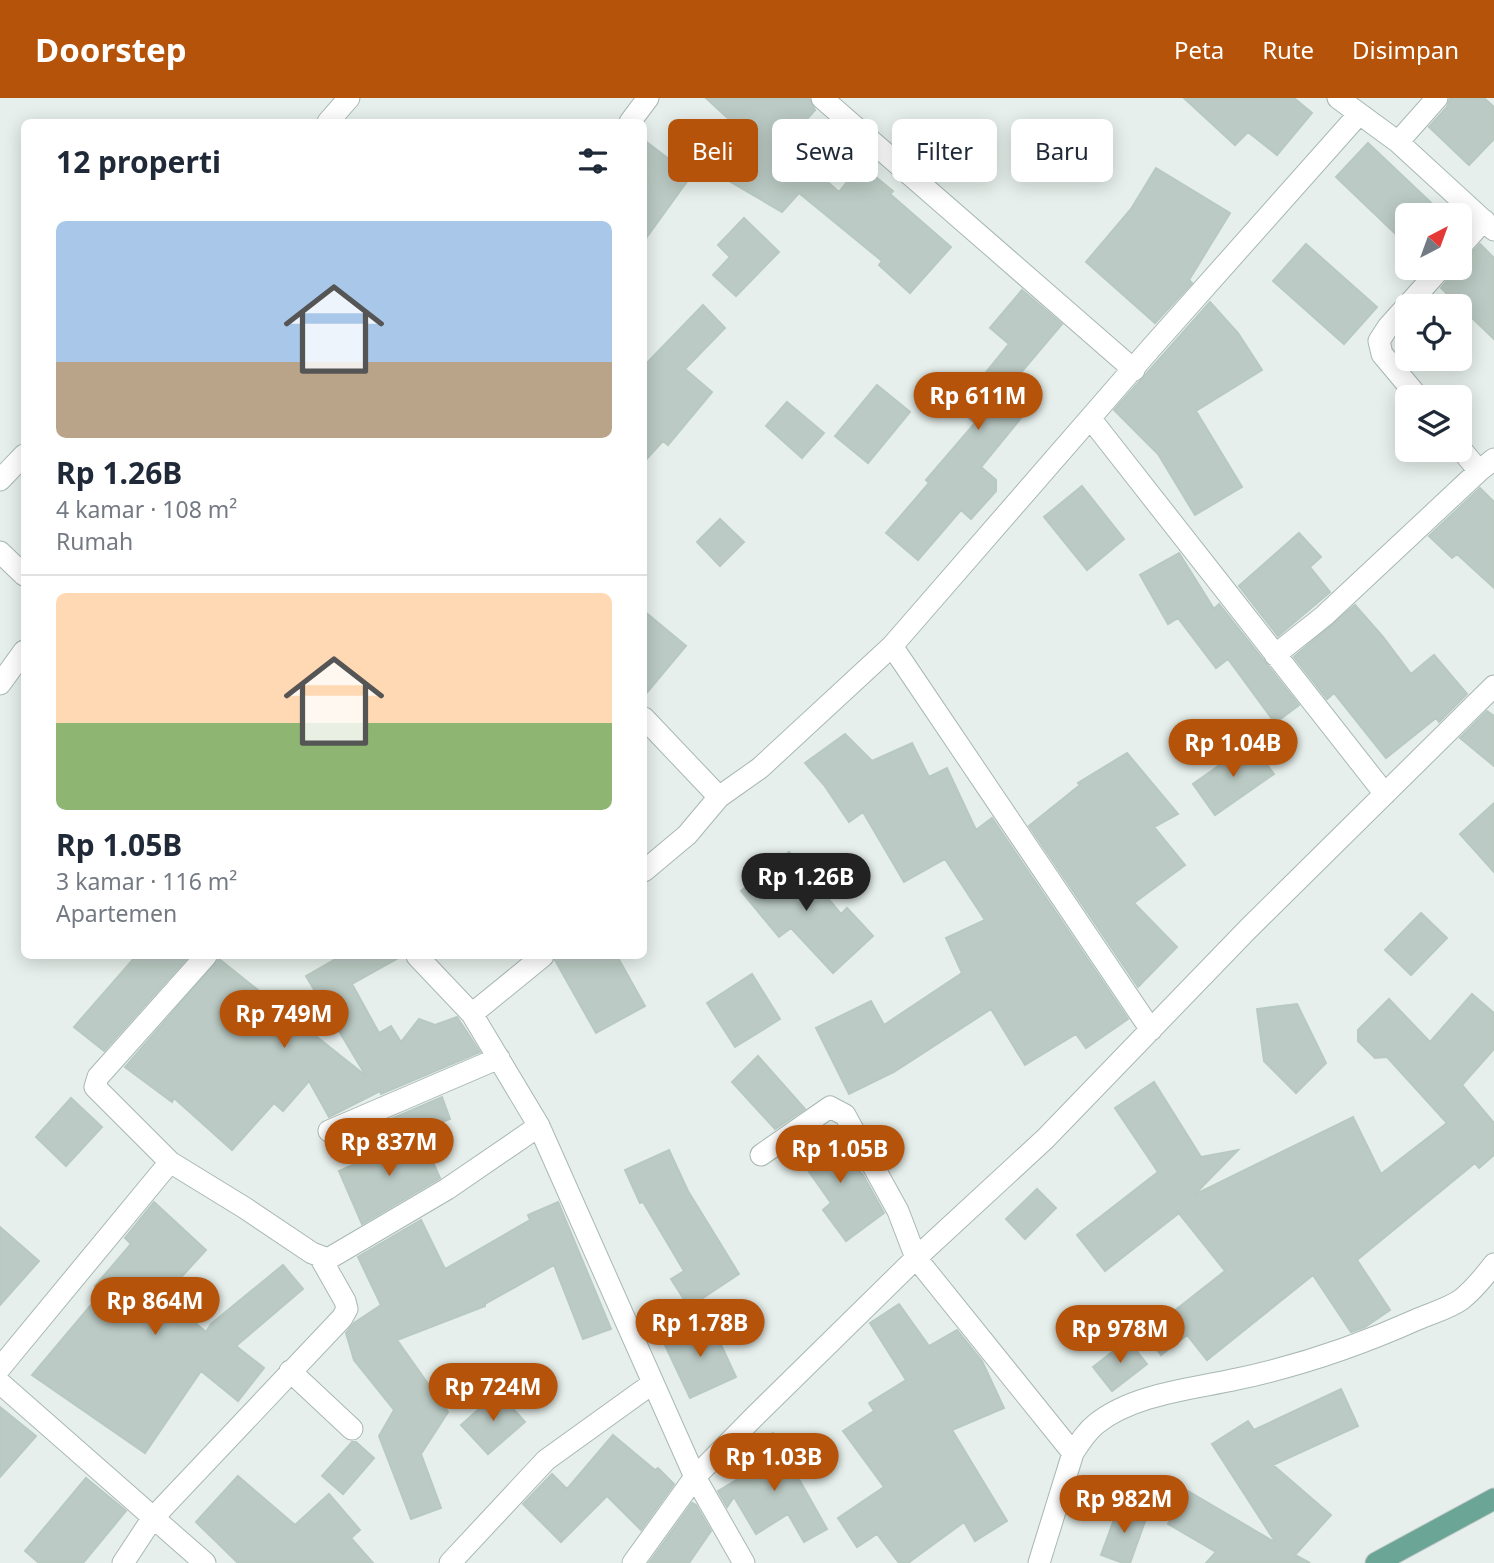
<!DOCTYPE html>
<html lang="id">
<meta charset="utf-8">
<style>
:root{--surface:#fff;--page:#f2f2f3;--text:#1f2937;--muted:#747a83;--line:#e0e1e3;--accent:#b45309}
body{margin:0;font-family:"Noto Sans",sans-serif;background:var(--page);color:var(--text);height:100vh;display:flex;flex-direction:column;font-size:26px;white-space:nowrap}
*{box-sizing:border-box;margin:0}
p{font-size:23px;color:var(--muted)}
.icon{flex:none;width:38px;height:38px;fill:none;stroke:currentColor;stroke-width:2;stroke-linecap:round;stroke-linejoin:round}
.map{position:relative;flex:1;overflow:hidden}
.side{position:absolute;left:21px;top:21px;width:626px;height:840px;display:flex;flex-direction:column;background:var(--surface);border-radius:10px;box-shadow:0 4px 18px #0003}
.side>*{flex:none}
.banner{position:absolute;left:668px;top:21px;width:665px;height:63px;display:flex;gap:14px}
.needle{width:46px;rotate:41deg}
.buttons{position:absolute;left:1395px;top:105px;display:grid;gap:14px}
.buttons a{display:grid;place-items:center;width:77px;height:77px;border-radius:10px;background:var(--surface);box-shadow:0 4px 18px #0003;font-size:35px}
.price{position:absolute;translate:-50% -60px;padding:0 16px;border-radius:24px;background:var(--accent);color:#fff;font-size:23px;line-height:46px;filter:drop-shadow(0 2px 4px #0008)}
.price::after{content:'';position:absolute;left:50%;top:42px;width:21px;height:16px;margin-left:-10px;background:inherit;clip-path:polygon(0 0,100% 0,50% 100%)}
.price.current{background:#222;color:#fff}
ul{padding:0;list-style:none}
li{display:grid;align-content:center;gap:14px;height:371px;padding:0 35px}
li+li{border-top:2px solid var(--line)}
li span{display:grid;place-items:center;height:217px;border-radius:10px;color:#555}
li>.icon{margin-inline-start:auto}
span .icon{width:126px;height:126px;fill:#fffc;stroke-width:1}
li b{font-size:30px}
h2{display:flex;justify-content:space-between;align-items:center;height:84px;padding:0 35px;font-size:30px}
.pill{padding:0 24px;border-radius:10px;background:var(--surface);box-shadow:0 4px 18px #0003;font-size:24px;line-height:63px}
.pill.current{background:var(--accent);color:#fff}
header{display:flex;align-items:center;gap:42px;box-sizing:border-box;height:98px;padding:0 35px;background:var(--accent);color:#fff}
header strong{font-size:33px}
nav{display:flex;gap:38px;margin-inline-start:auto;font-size:24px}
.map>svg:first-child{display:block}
.building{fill:#bbcac4;stroke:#b8c9c2;stroke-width:2}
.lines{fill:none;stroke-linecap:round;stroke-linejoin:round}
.minor-casing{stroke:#a8b8b2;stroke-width:23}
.major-casing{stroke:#c2cac8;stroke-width:23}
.minor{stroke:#fff;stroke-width:21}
.major{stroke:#6aa596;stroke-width:21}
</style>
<header>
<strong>Doorstep</strong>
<nav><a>Peta</a><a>Rute</a><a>Disimpan</a></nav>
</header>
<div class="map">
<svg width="1494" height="1465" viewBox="0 0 1494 1465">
<rect width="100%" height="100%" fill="#e6efeb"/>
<path class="building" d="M706 0H809L815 12 785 46 839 94 861 67 893 93 890 96 951 149 910 195 879 167 882 163 799 95 782 114 712 73 746 37Z
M1184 0H1294L1312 15 1277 57 1248 34 1235 47Z
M1450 0H1484L1494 9V41L1469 67 1429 29 1447 9Z
M644 42 691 78 644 143Z
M1368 45 1444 117H1407V147L1336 79Z
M1156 70 1230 115 1189 182 1192 185 1155 225 1086 164 1131 111Z
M744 120 779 154 736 198 713 177 730 159 718 147Z
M1306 146 1377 209 1344 246 1273 183Z
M1480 146 1494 160V241L1441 190 1451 178 1454 170H1460V164L1469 158Z
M1022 192 1062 226 1002 297 1025 315 981 369 996 382V393L971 421 961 412 918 462 886 435 929 385 926 382 975 325 957 310 1009 246 990 230Z
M1210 204 1238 235 1262 272 1196 313 1242 389 1195 417 1158 356 1114 312Z
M703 207 725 230 685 271 712 294 668 347 663 343 644 364V268Z
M877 287 910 314 868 365 835 338Z
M787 304 824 335 802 360 766 328Z
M1082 388 1124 441 1087 472 1044 419Z
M1480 390 1494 404V490L1457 456 1452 460 1429 438Z
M720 421 744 444 720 468 697 444Z
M1299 435 1321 459 1310 469 1330 494 1278 538 1239 488Z
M1179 455 1214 511 1219 506 1299 607 1275 625 1228 561 1216 570 1178 520 1168 526 1140 477Z
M1355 507 1383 539 1411 576 1434 557 1467 596 1439 624 1436 620 1386 660 1334 595 1327 601 1294 559Z
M644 513 686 548 644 598Z
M1487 613 1494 618V668L1460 640Z
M845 636 872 663 912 645 929 679 947 670 976 732 992 720 1128 921 1086 950 1076 936 1025 967 991 911 894 974 849 996 816 930 871 903 884 927 962 875 946 840 985 822 945 761 904 784 863 714 849 724 824 687 805 665Z
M1251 645 1274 676 1215 717 1193 686Z
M1127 655 1178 716 1154 729 1185 767 1134 805 1177 849 1138 889 1029 728 1080 687 1078 685Z
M1494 705V774L1460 736Z
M789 754 841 816 847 810 873 838 833 875 791 830 779 839 741 793Z
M1421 815 1447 840 1411 877 1385 852Z
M136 858H189L104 953 74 929Z
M341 858H402L352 886 379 935 391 928 401 944 419 921 435 927 457 919 480 954 381 996 380 993 329 1019 309 983 283 1013 274 1005 232 1052 174 1000 172 1004 125 969 219 861 366 978 306 878Z
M556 858H617L645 908 596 935 555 862Z
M752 876 780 921 735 949 707 905Z
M1472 896 1494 915V951L1462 987 1494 1025V1057L1479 1070 1475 1065 1357 1162 1390 1212 1365 1229 1351 1234 1313 1177 1207 1262 1187 1237 1161 1257 1145 1236 1225 1173 1177 1113 1178 1116 1105 1173 1077 1137 1158 1074 1115 1010 1154 984 1201 1059 1238 1052 1194 1097 1353 1019 1381 1076 1447 1025 1387 959 1375 960 1358 943V932L1389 901 1430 944Z
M1297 906 1326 965 1296 995 1264 963 1257 911Z
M758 958 805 1011 775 1031 732 984Z
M442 999 450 1021 399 1041 391 1021Z
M71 1000 102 1029 66 1068 36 1039Z
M822 1030 863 1077 884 1115 846 1143 823 1112 831 1105 793 1051Z
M421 1037 440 1080 362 1126 339 1073Z
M669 1052 688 1093 739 1176 689 1209 671 1181 684 1173 643 1104 640 1105 625 1072Z
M1037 1091 1056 1110 1025 1141 1006 1121Z
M154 1104 206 1152 164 1198 206 1234 211 1226 283 1167 303 1191 236 1248 264 1270 238 1303 201 1273 145 1355 32 1277 102 1194 95 1188 131 1146 125 1140Z
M558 1104 611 1231 583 1241 554 1167 485 1206V1208L397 1242 448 1314 421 1356 441 1410 411 1421 379 1338 394 1312 354 1262 346 1235 354 1225 381 1207 358 1159 421 1122 445 1171 530 1122 528 1117Z
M0 1129 39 1163 0 1207Z
M899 1206 929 1248 957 1232 982 1263 1004 1310 952 1332 1007 1423 975 1443 964 1424 908 1465H899L877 1436 857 1449 838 1420 884 1389 843 1333 874 1313 869 1305 906 1282 870 1225Z
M709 1221 736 1279 690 1300 663 1243Z
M1128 1242 1147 1266 1112 1293 1093 1269Z
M1341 1291 1358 1328 1273 1367 1331 1417 1295 1457 1310 1465H1206L1216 1454 1168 1426 1188 1393 1276 1445 1212 1346 1248 1323 1254 1332Z
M498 1294 525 1324 488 1356 461 1327Z
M0 1309 36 1338 0 1379Z
M773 1335 827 1431 804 1444 788 1416 756 1436 734 1399 727 1409 718 1393 761 1367 750 1347Z
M613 1337 655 1372 658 1370 674 1386 641 1432 607 1398 561 1444 523 1406 552 1376 567 1391Z
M352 1344H356L374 1360 343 1396 322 1378Z
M238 1378 295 1427 329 1396 360 1432 351 1440 373 1465H238L196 1424Z
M86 1380 126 1413 83 1465H39L25 1453Z
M692 1405 696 1407 711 1433 689 1465H649Z
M1119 1408 1147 1418 1130 1465H1123L1101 1457Z"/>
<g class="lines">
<g class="minor-casing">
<path id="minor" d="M822 0 1134 272
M1338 0 1398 44 1494 132
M328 24 349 0
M630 24 648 0
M1398 44 1437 0
M1460 149 1484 122
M1418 299 1382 256 1379 243 1388 229 1441 170
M1090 320 1385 696
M1460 350 1479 373 1494 361
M0 382 24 357
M0 454 24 477
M892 548 1151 932
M1275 557 1324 518 1479 373
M0 586 24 553
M644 620 719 699
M644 773 687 737 719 699 760 670 892 548 1151 250 1359 16
M206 858 98 979 95 989 170 1064 245 1110 312 1155 328 1161 447 1091 539 1028
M417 858 472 916 539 1028 695 1379 744 1465
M472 916 543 858
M329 1033 499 960
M761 1057 830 1009 845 1017 898 1113 916 1160 1073 1355
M0 1270 170 1064
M290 1273 352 1331
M0 1285 205 1465
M123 1465 152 1421 342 1220 347 1211 345 1203 320 1159
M450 1465 546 1362 653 1285
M633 1465 695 1379 754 1319 916 1160 1045 1041 1248 831 1494 588
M1039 1465 1073 1355C1080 1344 1086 1334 1096 1326 1133 1296 1192 1291 1237 1281 1299 1268 1360 1247 1418 1221 1432 1215 1450 1210 1462 1201 1474 1191 1484 1179 1494 1166"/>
</g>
<g class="major-casing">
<path id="major" d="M1376 1465 1494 1401"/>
</g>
<use href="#minor" class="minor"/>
<use href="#major" class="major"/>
</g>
</svg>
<div class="buttons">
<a><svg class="needle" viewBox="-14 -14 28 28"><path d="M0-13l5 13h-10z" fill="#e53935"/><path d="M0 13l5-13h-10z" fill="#747a83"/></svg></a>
<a><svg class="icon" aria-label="locate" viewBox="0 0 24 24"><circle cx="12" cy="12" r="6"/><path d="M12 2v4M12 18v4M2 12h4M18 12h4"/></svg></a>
<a><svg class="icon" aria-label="layers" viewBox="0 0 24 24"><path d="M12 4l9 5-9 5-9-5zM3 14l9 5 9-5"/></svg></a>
</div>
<b class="price" style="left:978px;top:334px">Rp 611M</b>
<b class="price" style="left:1233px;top:681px">Rp 1.04B</b>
<b class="price current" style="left:806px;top:815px">Rp 1.26B</b>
<b class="price" style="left:284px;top:952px">Rp 749M</b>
<b class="price" style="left:389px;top:1080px">Rp 837M</b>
<b class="price" style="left:840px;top:1087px">Rp 1.05B</b>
<b class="price" style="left:155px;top:1239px">Rp 864M</b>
<b class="price" style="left:700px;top:1261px">Rp 1.78B</b>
<b class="price" style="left:1120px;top:1267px">Rp 978M</b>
<b class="price" style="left:493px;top:1325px">Rp 724M</b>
<b class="price" style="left:774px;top:1395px">Rp 1.03B</b>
<b class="price" style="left:1124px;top:1437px">Rp 982M</b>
<div class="banner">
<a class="pill current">Beli</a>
<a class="pill">Sewa</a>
<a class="pill">Filter</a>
<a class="pill">Baru</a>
</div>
<section class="side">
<h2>12 properti<svg class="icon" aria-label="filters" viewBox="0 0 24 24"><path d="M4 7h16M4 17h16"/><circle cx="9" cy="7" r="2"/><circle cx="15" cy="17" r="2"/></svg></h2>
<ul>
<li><span style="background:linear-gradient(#a9c7e8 65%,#b9a48a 0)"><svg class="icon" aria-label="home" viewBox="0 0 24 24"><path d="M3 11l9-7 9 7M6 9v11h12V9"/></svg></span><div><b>Rp 1.26B</b><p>4 kamar · 108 m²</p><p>Rumah</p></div></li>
<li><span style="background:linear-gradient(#ffd9b3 60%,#8fb573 0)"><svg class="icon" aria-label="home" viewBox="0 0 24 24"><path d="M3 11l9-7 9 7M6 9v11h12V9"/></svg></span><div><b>Rp 1.05B</b><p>3 kamar · 116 m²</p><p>Apartemen</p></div></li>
</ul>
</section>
</div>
